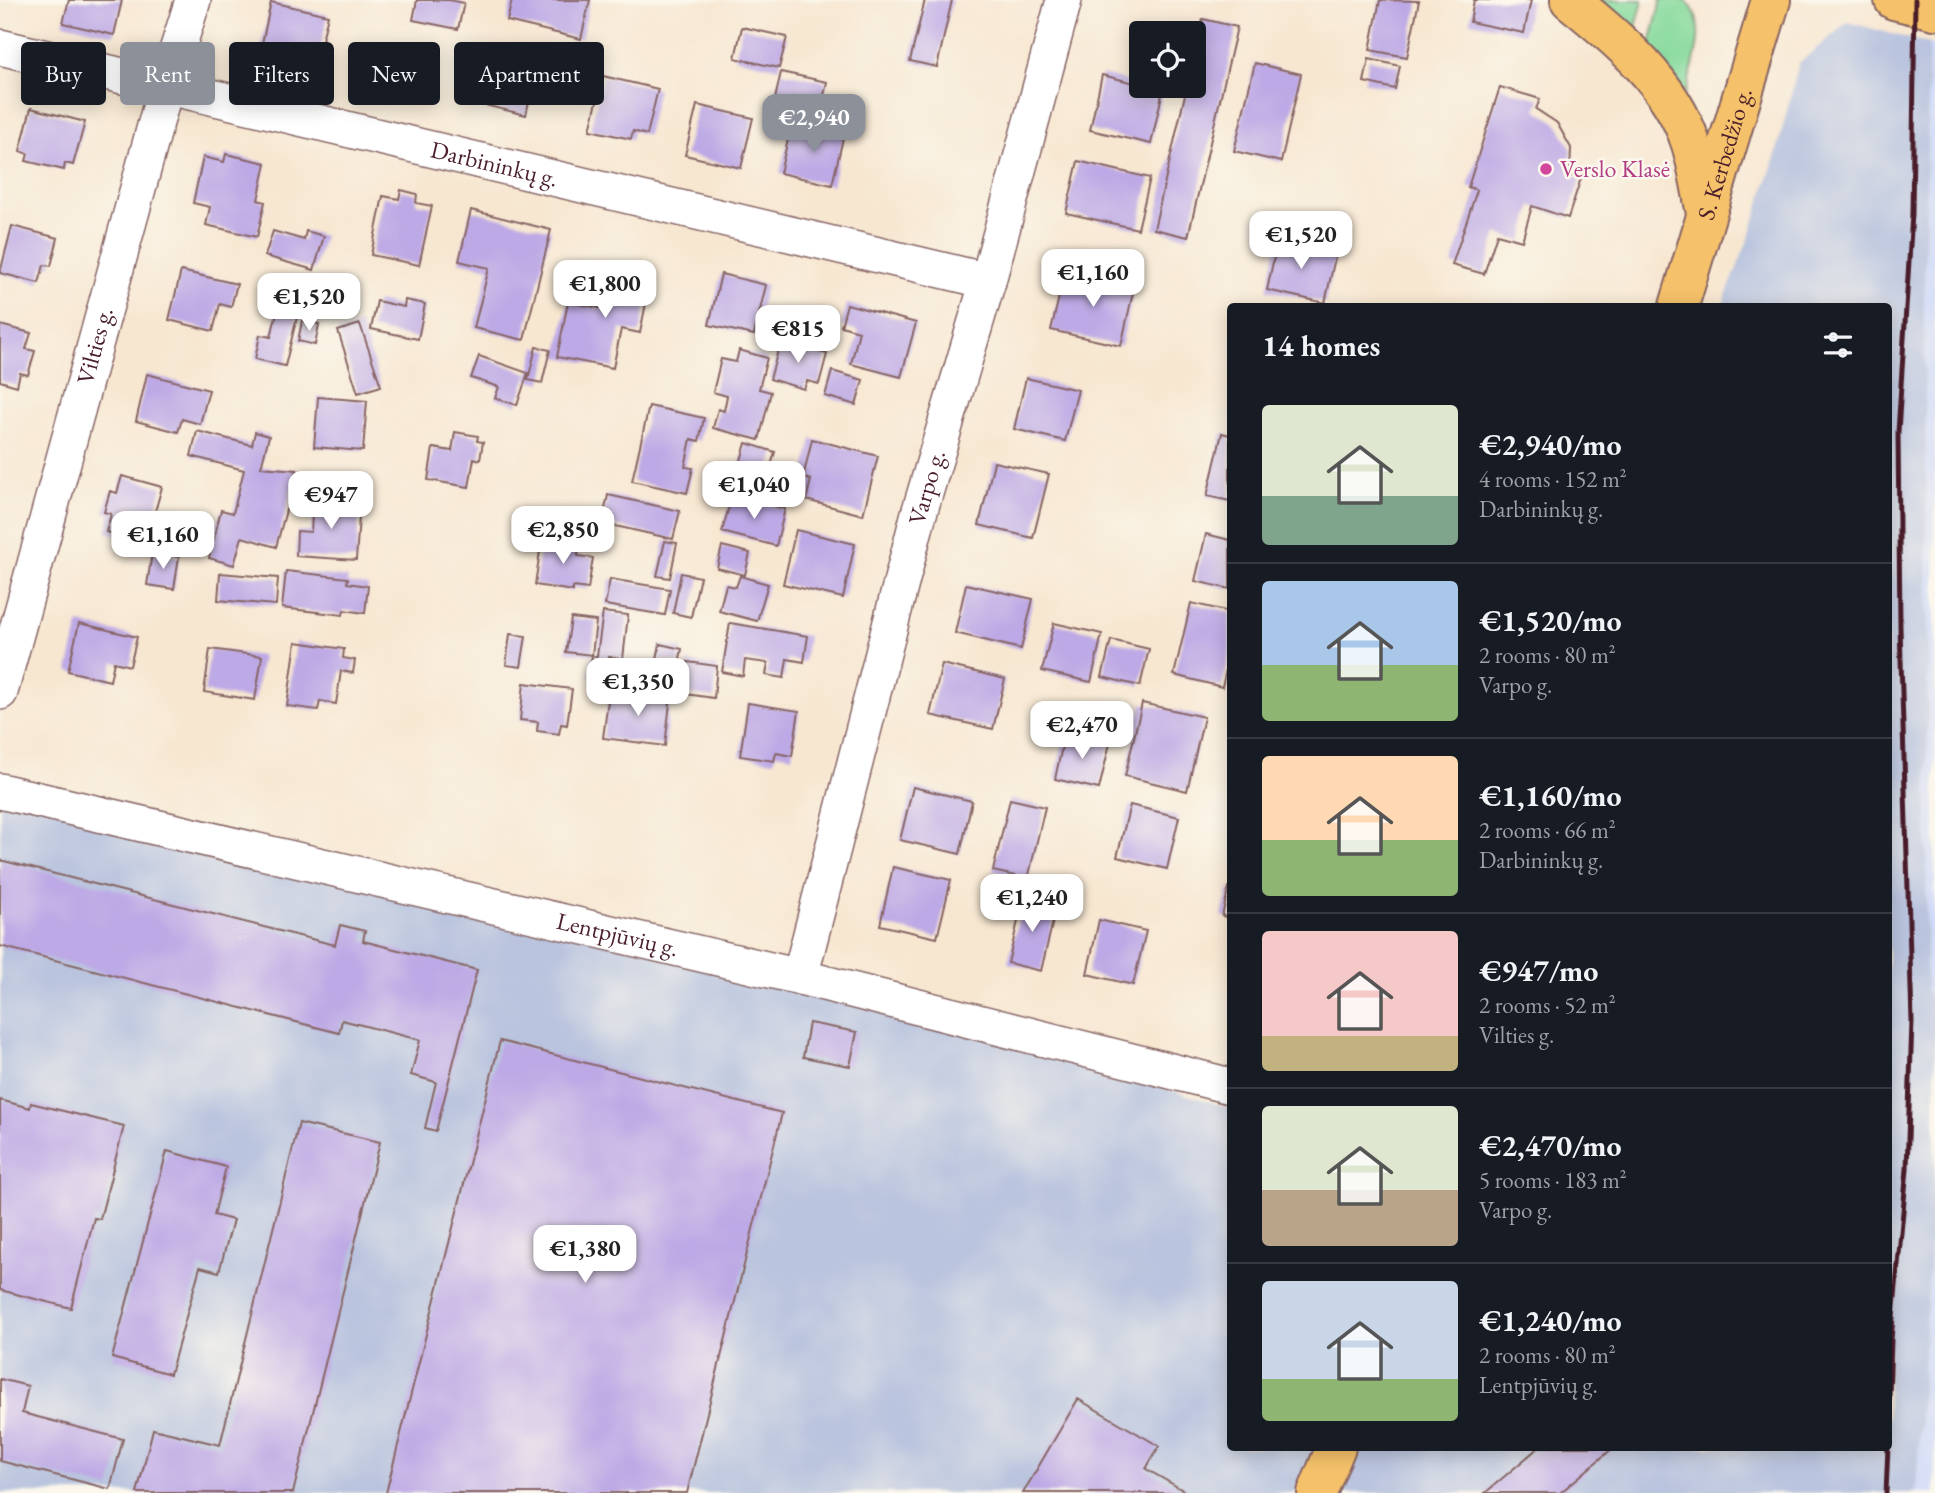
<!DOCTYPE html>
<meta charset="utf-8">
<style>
:root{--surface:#171b24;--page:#242831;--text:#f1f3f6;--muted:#9ea1a6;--line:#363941;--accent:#8c9099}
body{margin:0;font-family:"EB Garamond",serif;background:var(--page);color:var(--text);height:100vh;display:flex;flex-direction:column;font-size:26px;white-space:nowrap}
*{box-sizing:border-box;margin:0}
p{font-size:23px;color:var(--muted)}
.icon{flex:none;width:38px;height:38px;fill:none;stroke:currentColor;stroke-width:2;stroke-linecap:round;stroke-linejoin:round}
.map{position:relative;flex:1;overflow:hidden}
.side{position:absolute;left:1227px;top:303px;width:665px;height:1148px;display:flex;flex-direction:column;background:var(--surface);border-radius:7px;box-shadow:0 4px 18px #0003}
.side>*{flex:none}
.banner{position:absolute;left:21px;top:42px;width:665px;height:63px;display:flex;gap:14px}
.buttons{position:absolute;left:1129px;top:21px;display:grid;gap:14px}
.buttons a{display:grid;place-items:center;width:77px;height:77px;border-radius:7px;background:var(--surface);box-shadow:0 4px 18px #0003;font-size:35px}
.price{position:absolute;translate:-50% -60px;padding:0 16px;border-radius:14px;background:#fff;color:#222;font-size:23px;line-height:46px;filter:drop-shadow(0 2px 4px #0008)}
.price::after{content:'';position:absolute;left:50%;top:42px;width:21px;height:16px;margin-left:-10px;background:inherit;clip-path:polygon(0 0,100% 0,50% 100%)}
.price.selected{background:var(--accent);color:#fff}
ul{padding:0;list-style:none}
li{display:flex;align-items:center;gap:21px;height:175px;padding:0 35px}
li+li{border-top:2px solid var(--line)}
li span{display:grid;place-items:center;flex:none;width:196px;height:140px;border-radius:7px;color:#555}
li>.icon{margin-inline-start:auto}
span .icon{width:84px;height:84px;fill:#fffc;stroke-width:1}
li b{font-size:30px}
h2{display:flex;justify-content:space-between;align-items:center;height:84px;padding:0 35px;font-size:30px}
.chip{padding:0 24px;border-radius:7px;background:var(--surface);box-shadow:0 4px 18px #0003;font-size:24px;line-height:63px}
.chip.selected{background:var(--accent);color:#fff}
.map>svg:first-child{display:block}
.built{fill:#d0daf9}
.industrial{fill:#bac4de}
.green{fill:#84d99b;stroke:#677c63;stroke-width:2}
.building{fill:#bda9e5}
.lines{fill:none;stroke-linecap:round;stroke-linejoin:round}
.minor-casing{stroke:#876565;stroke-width:38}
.primary-casing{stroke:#876565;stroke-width:42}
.trunk-casing{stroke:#876565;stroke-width:42}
.minor{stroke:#fff;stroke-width:35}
.primary{stroke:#f5c16b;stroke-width:38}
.trunk{stroke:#f5c16b;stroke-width:38}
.rail{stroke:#4a1f2b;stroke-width:5}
.hotel-dot{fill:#d1479c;stroke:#fbf7ec;stroke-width:2.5}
.labels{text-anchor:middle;stroke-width:5;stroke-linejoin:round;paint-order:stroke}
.street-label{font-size:24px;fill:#4a1f2b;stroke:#fbf7ec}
.hotel-label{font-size:24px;fill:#b23c85;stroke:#fbf7ec;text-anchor:start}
</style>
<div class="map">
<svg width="1935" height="1493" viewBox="0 0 1935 1493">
<rect width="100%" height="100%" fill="#fbf7ec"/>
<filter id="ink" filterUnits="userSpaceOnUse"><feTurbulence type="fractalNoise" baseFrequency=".0143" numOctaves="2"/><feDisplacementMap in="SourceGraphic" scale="14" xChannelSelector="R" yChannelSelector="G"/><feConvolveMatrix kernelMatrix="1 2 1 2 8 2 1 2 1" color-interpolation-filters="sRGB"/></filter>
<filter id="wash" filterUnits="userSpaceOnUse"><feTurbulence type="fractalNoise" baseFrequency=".00686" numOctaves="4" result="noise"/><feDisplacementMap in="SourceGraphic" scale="28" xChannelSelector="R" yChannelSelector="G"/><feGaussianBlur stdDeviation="1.57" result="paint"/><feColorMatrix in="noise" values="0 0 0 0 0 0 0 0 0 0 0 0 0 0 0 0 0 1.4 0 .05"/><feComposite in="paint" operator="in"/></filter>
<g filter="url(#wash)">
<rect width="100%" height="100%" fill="#f7e7d1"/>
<path class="built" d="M1929 44 1935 45V1011L1926 989 1928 644 1924 308Z
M1935 1166V1493H1916Z"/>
<path class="industrial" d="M1848 22 1929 44 1924 308 1928 644 1926 989 1935 1011V1166L1916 1493H0V791L799 977 1230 1108V1447H1888V306H1722L1750 235 1776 154 1799 63Z"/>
<path class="green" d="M1597 0H1643L1635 31Z
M1661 0H1685C1711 23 1692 66 1685 94L1649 48Z"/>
<g id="blocks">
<path class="building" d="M69 0H122L114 35 63 23Z
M417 0H449L464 3 458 29 413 20Z
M512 0H590L581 39 507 21Z
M925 0H952L937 67 910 61Z
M1380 0 1419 1 1407 57 1370 50Z
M1474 0H1531L1524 33 1470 22Z
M271 2 328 15 315 70 281 62 283 53 261 48Z
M1203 19 1237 27 1188 237 1154 229 1187 86H1194V58Z
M742 27 787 37 779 68 735 58Z
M382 43 432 54 424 93 373 81Z
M488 49 538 61 526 115 476 103Z
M1369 59 1400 66 1395 89 1364 82Z
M1255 63 1301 74 1281 162 1234 151Z
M781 72 827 82 821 109 775 99Z
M1102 75 1163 90 1151 144 1090 130Z
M603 76 658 89 647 135 633 131 631 139 590 130Z
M1500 87 1540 99 1536 109 1557 123 1571 148 1570 175 1581 178 1568 218 1532 206 1522 241 1497 234 1484 274 1452 265 1477 190 1468 187Z
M697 105 753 118 741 168 685 155Z
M31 108 85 122 73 165 65 163 64 170 26 161 28 154 20 151Z
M817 123 845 130 832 185 780 173 790 131 814 136Z
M226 154 266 163 258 200 265 202 257 237 206 225 210 207 193 203 203 157 224 162Z
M1078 161 1150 178 1138 229 1066 213Z
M401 190 417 194 416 203 432 206 419 265 371 255 383 196 399 199Z
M471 210 551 230 524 340 474 328 489 268 459 261Z
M12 226 58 238 51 266 44 265 39 283 0 273Z
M273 231 304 240 306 231 324 236 314 270 265 256Z
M1278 239 1336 253 1325 303 1267 290Z
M608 269 651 278 640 333 621 329 613 368 557 357 568 302 600 308Z
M181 271 237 284 231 307 220 304 213 331 169 320Z
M1065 272 1134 288 1121 346 1051 330Z
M721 274 766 285 754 335 709 325Z
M405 300 425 304 418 339 371 329 377 301 404 307Z
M847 304 916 323 901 377 851 364 859 331 841 326Z
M277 312 297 317 285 366 255 359 260 335 271 337Z
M302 321 319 324 315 345 298 341Z
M360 324 381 386 358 393 338 331Z
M0 325 31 333 26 349 35 351 28 375 20 373 17 386 0 381Z
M781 340 827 354 819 384 807 381 804 389 770 379Z
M536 347 550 350 542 383 528 380Z
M739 350 767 358 759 389 771 392 759 440 713 428 718 409 724 411 727 396 713 392 721 359 736 362Z
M479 356 528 373 517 405 495 398 499 387 471 378Z
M832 371 863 380 856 405 825 396Z
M147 374 209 390 200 424 182 419 178 432 136 421Z
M1026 378 1078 390 1065 441 1014 429Z
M318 397 367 401 363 451 314 447Z
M649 406 704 418 699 441 691 439 685 467 693 468 687 493 632 481Z
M197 431 252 445 255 432 269 436 261 467 297 470 276 547 242 537 234 565 209 558 221 510 233 513 244 470 191 456Z
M455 432 478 436 477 441 483 442 480 460 474 458 469 487 428 480 433 448 452 451Z
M1222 433 1230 435V501L1207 496Z
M812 439 878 456 863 515 806 500 811 480 803 478Z
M746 443 775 452 762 496 733 488Z
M994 462 1049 474 1033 538 979 525Z
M122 476 162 487 152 522 161 525 155 545 106 532 111 514 104 512 110 491 117 493Z
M608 495 680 511 673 539 602 523Z
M732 495 785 509 776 546 722 532Z
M313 499 360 502 356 560 296 556 297 531 311 532Z
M796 530 855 544 843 598 783 584Z
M1206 534 1230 540V589L1195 581Z
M542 537 579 542 578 556 593 558 588 589 573 587V591L535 585Z
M665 541 677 543 670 578 657 576Z
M722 546 750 553 745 575 717 568Z
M152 553 179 557 174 589 147 585Z
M286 571 348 578 347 583 368 586 365 613 344 610 343 615 282 608Z
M220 573 278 578 276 605 218 600Z
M681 573 700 577 691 617 673 613Z
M740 576 768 584 757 621 719 611 726 585 736 587Z
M610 579 670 589 665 615 605 605Z
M966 584 1033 599 1021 649 955 633Z
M1191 603 1230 612V652L1222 687 1174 675Z
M603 612 628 615 623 659 609 657 606 679 589 677 592 655 597 656Z
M571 618 596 621 592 655 566 652Z
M79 623 137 637 130 666 114 662 110 681 68 671Z
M730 623 808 636 804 662 787 659 784 678 766 675 768 663 745 660 743 676 722 672Z
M1054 623 1102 634 1091 682 1042 671Z
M510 634 526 636 521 667 506 665Z
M1111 640 1149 649 1140 686 1102 677Z
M296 642 344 649 343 658 355 660 353 673 341 671 336 704 320 701 318 710 287 706Z
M660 644 682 649 679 663 657 659Z
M210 649 262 656 255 700 204 692Z
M688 662 717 666 714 698 685 694Z
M942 664 1005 679 993 729 930 715Z
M524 683 572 689 567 725 561 724 559 734 537 731 538 722 520 720Z
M645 690 671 694 665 746 603 738 609 693 644 697Z
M748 703 799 711 792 756 776 753 774 761 740 756Z
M1142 703 1204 717 1187 791 1125 776Z
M1065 733 1110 743 1099 789 1055 779Z
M913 787 972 801 960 854 900 840Z
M1010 799 1045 807 1028 879 993 871Z
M1130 805 1179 817 1167 869 1117 857Z
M0 860 335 945 340 925 365 931 363 941 477 970 436 1131 425 1128 436 1082 411 1075 420 1040 342 1020 339 1033 0 946Z
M893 867 951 880 937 938 880 925Z
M1229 887H1230V918L1222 916Z
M1024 896 1057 904 1041 971 1008 963Z
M1099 920 1146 931 1133 985 1087 974Z
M809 1023 857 1032 850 1066 803 1057Z
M500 1041 782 1113 687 1493H386Z
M0 1100 30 1108 31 1103 124 1126 100 1219 94 1218 71 1308 0 1290Z
M299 1123 380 1142 293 1493H137L153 1429 220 1445Z
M167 1151 226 1167 214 1215 233 1220 219 1272 200 1267 170 1374 112 1358Z
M0 1379 28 1386 22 1413 123 1439 110 1489 0 1461Z
M1078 1399 1159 1446 1146 1469 1188 1493H1023Z
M1539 1447H1614L1560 1493H1485Z"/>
</g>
</g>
<g filter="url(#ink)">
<use href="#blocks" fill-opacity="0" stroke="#876565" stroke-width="2"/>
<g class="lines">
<g class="minor-casing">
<g id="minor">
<path id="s1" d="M0 47 988 281"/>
<path id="s2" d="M0 692 166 86 193 0"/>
<path id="s3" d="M0 791 800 977 1230 1086"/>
<path id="s4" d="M800 977 918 517 988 281 1064 0"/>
</g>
</g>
<g class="primary-casing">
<g id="primary">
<path d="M1570 0C1617 38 1672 83 1691 144 1698 166 1701 191 1706 213"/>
<path id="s5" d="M1679 306 1771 0"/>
<path d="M1317 1493 1336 1447"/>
</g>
</g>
<g class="trunk-casing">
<path id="trunk" d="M1894 0 1935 10"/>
</g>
<use href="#minor" class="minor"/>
<use href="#primary" class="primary"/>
<use href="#trunk" class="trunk"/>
<path class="rail" d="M1888 1428 1891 1339 1907 1169 1912 1021 1900 627 1898 432 1912 214 1915 0
M1886 1493 1888 1447"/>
</g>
</g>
<circle class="hotel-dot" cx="1546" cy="169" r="7"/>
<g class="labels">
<g class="street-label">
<text dy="8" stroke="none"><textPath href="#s5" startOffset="159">S. Kerbedžio g.</textPath></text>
<text dy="8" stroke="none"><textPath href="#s1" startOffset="508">Darbininkų g.</textPath></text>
<text dy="8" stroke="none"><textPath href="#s2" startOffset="359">Vilties g.</textPath></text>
<text dy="8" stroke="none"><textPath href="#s4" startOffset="506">Varpo g.</textPath></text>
<text dy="8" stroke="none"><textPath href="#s3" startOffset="634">Lentpjūvių g.</textPath></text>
</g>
<g class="hotel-label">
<text x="1560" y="177">Verslo Klasė</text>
</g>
</g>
</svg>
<div class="buttons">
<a><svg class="icon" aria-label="locate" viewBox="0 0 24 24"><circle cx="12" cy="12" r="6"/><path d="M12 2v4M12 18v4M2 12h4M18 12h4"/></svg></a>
</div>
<b class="price selected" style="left:814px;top:154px">€2,940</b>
<b class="price" style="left:1301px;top:271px">€1,520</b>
<b class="price" style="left:1093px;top:309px">€1,160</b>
<b class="price" style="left:605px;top:320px">€1,800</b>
<b class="price" style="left:309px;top:333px">€1,520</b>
<b class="price" style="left:798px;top:365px">€815</b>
<b class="price" style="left:754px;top:521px">€1,040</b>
<b class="price" style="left:331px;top:531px">€947</b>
<b class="price" style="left:563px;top:566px">€2,850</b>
<b class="price" style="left:163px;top:571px">€1,160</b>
<b class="price" style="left:638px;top:718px">€1,350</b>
<b class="price" style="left:1082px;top:761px">€2,470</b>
<b class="price" style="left:1032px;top:934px">€1,240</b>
<b class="price" style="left:585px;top:1285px">€1,380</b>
<div class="banner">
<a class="chip">Buy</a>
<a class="chip selected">Rent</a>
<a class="chip">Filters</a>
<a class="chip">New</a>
<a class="chip">Apartment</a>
</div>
<section class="side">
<h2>14 homes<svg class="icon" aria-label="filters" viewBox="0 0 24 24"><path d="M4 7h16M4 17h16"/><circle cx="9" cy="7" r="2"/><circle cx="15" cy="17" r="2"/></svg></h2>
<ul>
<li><span style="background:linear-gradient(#dfe7d0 65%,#7fa58c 0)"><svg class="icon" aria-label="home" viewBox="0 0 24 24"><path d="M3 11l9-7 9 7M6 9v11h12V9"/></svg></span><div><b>€2,940/mo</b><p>4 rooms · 152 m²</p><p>Darbininkų g.</p></div></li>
<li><span style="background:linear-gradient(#a9c7e8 60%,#8fb573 0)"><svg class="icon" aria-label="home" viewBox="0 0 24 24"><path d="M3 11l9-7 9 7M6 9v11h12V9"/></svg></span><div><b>€1,520/mo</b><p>2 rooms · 80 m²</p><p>Varpo g.</p></div></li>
<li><span style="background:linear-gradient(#ffd9b3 60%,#8fb573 0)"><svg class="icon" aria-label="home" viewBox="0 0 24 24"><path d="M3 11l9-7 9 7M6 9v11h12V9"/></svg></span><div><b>€1,160/mo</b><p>2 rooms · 66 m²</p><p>Darbininkų g.</p></div></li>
<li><span style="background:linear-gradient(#f6c9c9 75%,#c2b280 0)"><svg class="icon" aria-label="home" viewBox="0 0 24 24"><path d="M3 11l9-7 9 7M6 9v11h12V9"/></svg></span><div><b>€947/mo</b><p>2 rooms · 52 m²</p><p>Vilties g.</p></div></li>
<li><span style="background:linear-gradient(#dfe7d0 60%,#b9a48a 0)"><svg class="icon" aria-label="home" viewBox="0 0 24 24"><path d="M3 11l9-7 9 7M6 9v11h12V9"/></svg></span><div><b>€2,470/mo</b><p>5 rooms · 183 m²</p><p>Varpo g.</p></div></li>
<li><span style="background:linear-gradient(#c9d6e8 70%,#8fb573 0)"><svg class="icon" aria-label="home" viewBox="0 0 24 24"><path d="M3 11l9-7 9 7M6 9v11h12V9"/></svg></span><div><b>€1,240/mo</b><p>2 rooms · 80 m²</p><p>Lentpjūvių g.</p></div></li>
</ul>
</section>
</div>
